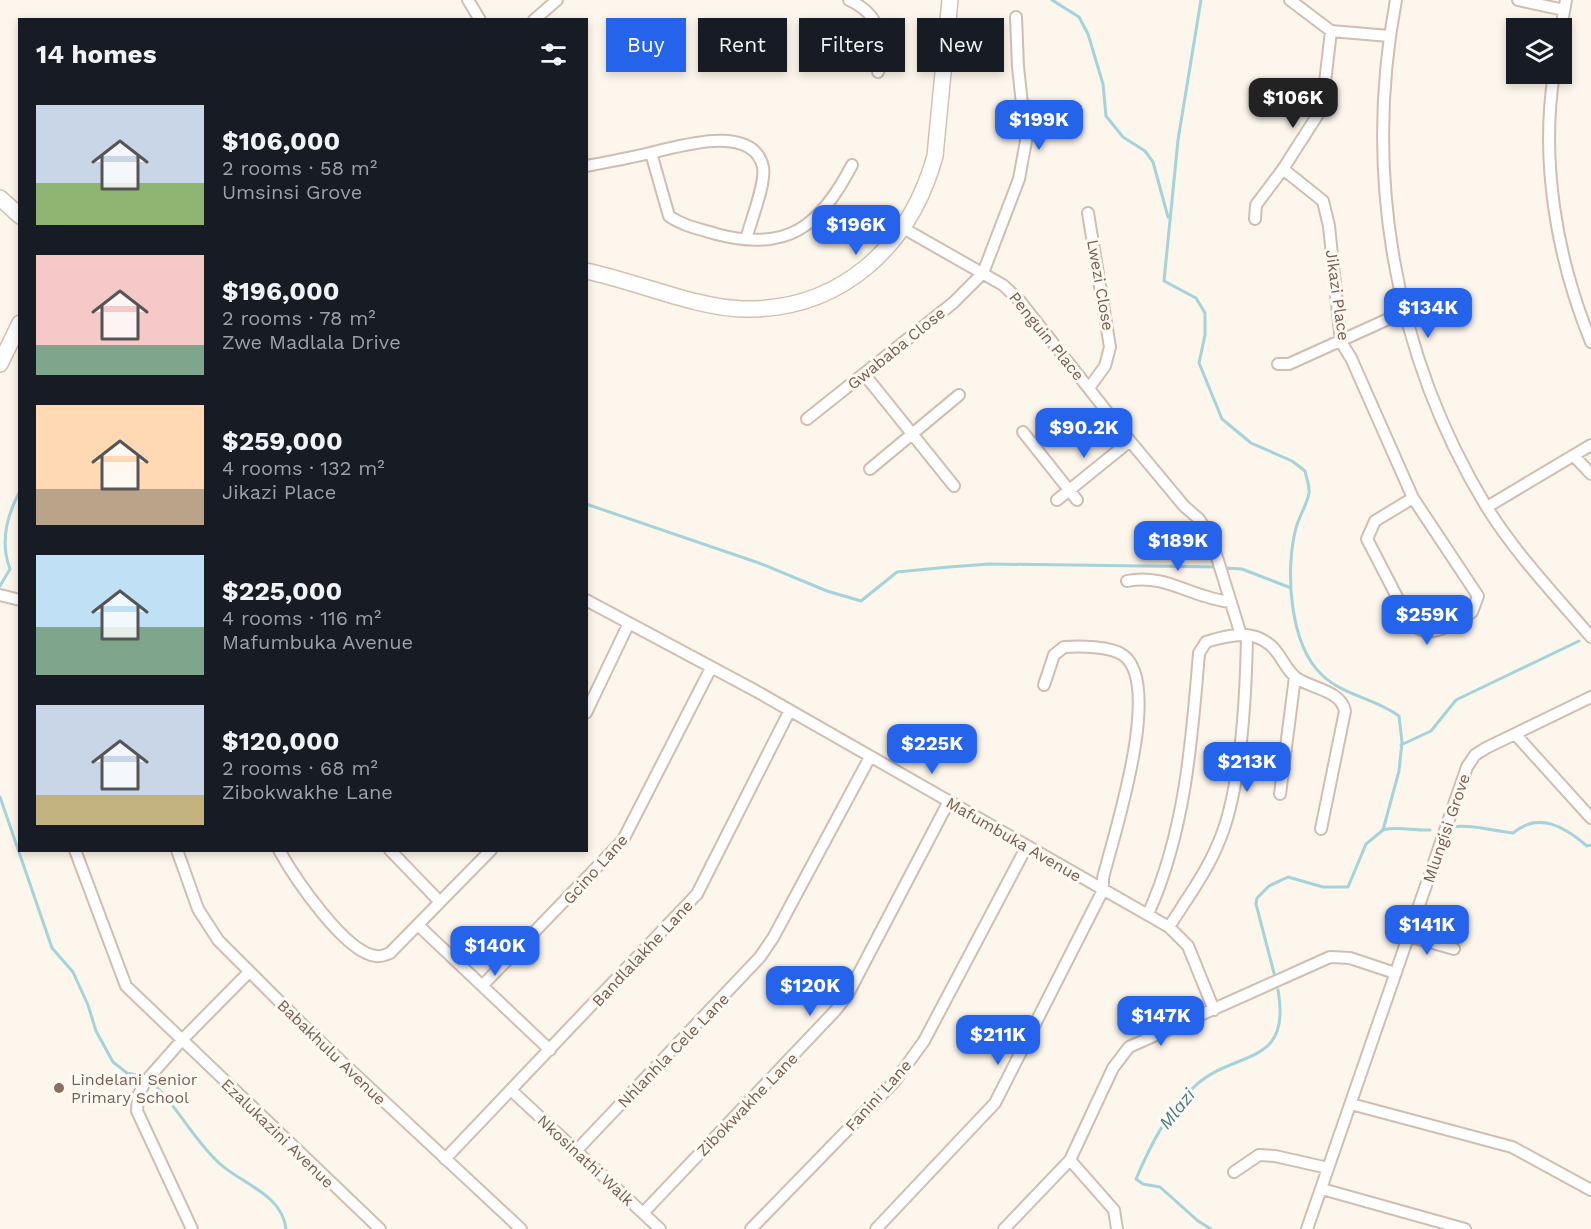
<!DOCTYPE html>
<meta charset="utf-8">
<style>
:root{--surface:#171b24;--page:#242831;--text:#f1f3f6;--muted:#9ea1a6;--accent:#2563eb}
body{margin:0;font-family:"Work Sans",sans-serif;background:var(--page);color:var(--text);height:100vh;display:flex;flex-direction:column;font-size:22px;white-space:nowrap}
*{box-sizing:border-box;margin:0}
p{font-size:20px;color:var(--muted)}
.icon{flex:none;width:33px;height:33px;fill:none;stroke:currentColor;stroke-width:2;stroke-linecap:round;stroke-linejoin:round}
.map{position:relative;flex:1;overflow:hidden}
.sheet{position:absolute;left:18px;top:18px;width:570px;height:834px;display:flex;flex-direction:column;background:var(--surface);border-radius:0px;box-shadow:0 3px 9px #0003}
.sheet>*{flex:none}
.top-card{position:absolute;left:606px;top:18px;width:570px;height:54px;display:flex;gap:12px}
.tools{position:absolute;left:1506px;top:18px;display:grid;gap:12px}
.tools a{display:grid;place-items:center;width:66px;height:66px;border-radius:0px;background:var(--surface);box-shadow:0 3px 9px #0003;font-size:30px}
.price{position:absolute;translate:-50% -51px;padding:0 14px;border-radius:12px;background:var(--accent);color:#fff;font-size:20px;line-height:39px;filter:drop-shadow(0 2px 3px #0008)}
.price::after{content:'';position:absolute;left:50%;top:36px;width:18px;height:14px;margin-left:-9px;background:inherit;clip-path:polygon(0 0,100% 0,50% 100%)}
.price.on{background:#222;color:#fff}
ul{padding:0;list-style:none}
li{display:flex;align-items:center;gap:18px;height:150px;padding:0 18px}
li span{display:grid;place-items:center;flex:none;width:168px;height:120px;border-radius:0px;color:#555}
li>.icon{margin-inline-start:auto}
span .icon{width:72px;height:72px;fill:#fffc;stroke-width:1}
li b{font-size:26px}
h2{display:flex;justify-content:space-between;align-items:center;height:72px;padding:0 18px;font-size:26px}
.chip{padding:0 21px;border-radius:0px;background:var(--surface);box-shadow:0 3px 9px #0003;font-size:21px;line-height:54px}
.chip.on{background:var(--accent);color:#fff}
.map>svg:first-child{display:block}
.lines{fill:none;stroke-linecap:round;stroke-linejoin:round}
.stream{stroke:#a5d3da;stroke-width:3}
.street-casing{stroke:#d1beb0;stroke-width:14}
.secondary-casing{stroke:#d6c0b0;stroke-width:18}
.street{stroke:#fff;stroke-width:10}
.secondary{stroke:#fff;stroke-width:15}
.education-dot{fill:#8d6e63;stroke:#fffaf3;stroke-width:2}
.labels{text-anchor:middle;stroke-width:6;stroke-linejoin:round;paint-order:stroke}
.street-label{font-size:16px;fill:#7a5c4d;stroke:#fffaf3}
.education-label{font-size:16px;fill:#785e54;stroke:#fffaf3;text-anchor:start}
.water-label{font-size:18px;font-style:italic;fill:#437c86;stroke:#fffaf3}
</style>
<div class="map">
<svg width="1591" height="1229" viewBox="0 0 1591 1229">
<rect width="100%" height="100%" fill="#fdf6ec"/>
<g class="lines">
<path class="stream" d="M1052 0 1079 17 1088 34 1103 84 1106 116 1123 137 1145 151 1153 162 1168 217
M1201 0 1178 140 1164 281 1196 298 1205 313V335L1199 363 1222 419 1251 443 1292 461 1305 471C1306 477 1310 487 1309 493 1307 505 1299 516 1296 528 1285 569 1289 644 1322 675 1344 696 1375 698 1399 716L1402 742 1399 771 1383 830 1366 844 1348 887H1323L1288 877 1269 886 1257 898 1256 904 1275 977
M586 504 759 563 827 591 861 601 897 572 949 567 989 564 1218 567
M1224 568 1242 569 1291 588
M0 586 10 569C0 543 7 515 20 491
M1401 745 1431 731 1456 700 1579 641
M0 797 52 948 73 972 88 1005 96 1031 113 1062 127 1073 140 1076
M1451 827C1472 824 1492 831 1513 833 1539 811 1565 827 1587 846L1591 845
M1383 830C1398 826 1414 831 1430 830
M154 1084C178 1108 194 1140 219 1163 243 1185 282 1194 286 1229
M1211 1229 1198 1221 1160 1187 1143 1184 1136 1179C1151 1144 1167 1112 1195 1086 1235 1049 1292 1068 1278 990"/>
<g class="street-casing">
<path id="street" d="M468 0 480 20
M849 0C883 16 883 39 878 72
M1290 0 1331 31 1389 36
M1396 0C1363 173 1394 354 1486 506 1515 553 1555 595 1591 637
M1518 0 1564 10
M534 20 557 0
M1561 28 1566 0
M1554 74C1540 162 1557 259 1591 342
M651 153 669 216C683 226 700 229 716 234 788 253 820 226 852 165
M586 166C608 162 629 158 650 153 677 147 753 122 763 167 766 183 751 221 746 239
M1283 169 1323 201 1329 226 1341 342 1351 358 1413 498 1478 596 1472 612C1452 624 1432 641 1411 624L1367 539 1375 521 1413 498
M1088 213 1110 347 1105 366 1089 388
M1255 219 1256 205 1283 169 1322 108 1331 31
M903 228 1003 285 1020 301 1130 441 1184 506 1199 519 1211 538 1241 635
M1278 364H1289L1406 311
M864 374 954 486
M807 419 953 303 983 273 1019 179 1026 141 1018 67 1016 17
M1023 432 1077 500
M1574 456 1591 474
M870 469 959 395
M1057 500 1130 441
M1487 507 1591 445
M1127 581C1166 573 1191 598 1231 602
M0 595 20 600
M586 600 756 691 1169 927 1188 946 1214 1010
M586 713 629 623
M1515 734 1591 818
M1280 794 1295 677
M75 850 126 986 380 1229
M177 850 198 909 218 940 313 1035 521 1229
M279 850C294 877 345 953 376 956 381 957 385 955 390 953L491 850
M390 850 440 902
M1148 914C1185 833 1192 740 1199 653L1206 642C1222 637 1241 632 1256 637 1281 645 1282 669 1298 679 1314 689 1341 691 1345 711L1321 829
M419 926 550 1050
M1169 927C1186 900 1206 873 1218 844 1242 790 1246 695 1247 635
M1408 936 1454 949
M483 985 623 840 711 668
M512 1091 660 1229
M1351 1104 1512 1147 1591 1190
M576 1151 760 957 773 938 870 757
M445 1159 697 894 789 712
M1070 1160 1114 1210 1117 1229
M1234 1172 1259 1155 1275 1156 1328 1168
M1322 1189 1465 1229
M643 1213 835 1011 847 996 949 801
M192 1229 137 1111 138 1096 145 1082 182 1040 249 972
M751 1229 895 1081 924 1041 1027 846
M876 1229 995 1103 1103 890V878C1113 837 1164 684 1123 655 1110 646 1080 646 1064 647L1054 655 1044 685
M1004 1229 1070 1160 1113 1068 1129 1047 1330 957 1350 958 1395 973
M1307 1229 1467 767 1475 755 1486 748 1591 697"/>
</g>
<g class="secondary-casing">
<path id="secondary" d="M0 198 20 216
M586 271C635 281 696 308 743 309 840 311 910 247 935 156L950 0
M0 364 20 323"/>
</g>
<use href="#street" class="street"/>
<use href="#secondary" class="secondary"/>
</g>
<circle class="education-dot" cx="59" cy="1088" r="6"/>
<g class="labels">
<g class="street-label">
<text transform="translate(1101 285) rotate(80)" y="6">Lwezi Close</text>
<text transform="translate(1338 295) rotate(82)" y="6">Jikazi Place</text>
<text transform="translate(1047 336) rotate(51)" y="6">Penguin Place</text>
<text transform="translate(896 348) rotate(-39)" y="6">Gwababa Close</text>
<text transform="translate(1446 828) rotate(-71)" y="6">Mlungisi Grove</text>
<text transform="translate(1014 839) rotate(30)" y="6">Mafumbuka Avenue</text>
<text transform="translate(595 869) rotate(-48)" y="6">Gcino Lane</text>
<text transform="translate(642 953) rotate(-47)" y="6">Bandlalakhe Lane</text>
<text transform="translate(673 1050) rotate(-46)" y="6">Nhlanhla Cele Lane</text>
<text transform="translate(332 1052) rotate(44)" y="6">Babakhulu Avenue</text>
<text transform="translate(878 1095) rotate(-48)" y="6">Fanini Lane</text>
<text transform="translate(747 1104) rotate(-46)" y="6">Zibokwakhe Lane</text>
<text transform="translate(278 1133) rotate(44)" y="6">Ezalukazini Avenue</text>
<text transform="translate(586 1160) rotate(43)" y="6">Nkosinathi Walk</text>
</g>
<g class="education-label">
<text x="71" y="1085">Lindelani Senior<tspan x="71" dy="18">Primary School</tspan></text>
</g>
<g class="water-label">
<text transform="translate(1177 1109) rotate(-51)" y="6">Mlazi</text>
</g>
</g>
</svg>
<div class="tools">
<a><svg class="icon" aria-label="layers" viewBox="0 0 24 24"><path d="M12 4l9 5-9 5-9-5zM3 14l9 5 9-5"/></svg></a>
</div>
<b class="price on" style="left:1293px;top:129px">$106K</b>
<b class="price" style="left:1039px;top:151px">$199K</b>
<b class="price" style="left:856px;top:256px">$196K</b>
<b class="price" style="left:1428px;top:339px">$134K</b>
<b class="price" style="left:1084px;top:459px">$90.2K</b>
<b class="price" style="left:1178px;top:572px">$189K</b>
<b class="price" style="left:1427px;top:646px">$259K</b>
<b class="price" style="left:932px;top:775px">$225K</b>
<b class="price" style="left:1247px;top:793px">$213K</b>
<b class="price" style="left:1427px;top:956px">$141K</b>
<b class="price" style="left:495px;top:977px">$140K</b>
<b class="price" style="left:810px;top:1017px">$120K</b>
<b class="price" style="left:1161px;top:1047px">$147K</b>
<b class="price" style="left:998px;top:1066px">$211K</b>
<div class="top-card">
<a class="chip on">Buy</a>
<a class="chip">Rent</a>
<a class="chip">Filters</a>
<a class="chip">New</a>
</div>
<section class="sheet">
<h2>14 homes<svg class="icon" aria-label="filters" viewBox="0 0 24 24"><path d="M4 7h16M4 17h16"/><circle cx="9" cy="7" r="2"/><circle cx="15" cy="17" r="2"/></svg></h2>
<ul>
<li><span style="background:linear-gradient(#c9d6e8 65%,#8fb573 0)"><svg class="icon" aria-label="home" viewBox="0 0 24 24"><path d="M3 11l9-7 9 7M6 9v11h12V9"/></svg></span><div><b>$106,000</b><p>2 rooms · 58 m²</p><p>Umsinsi Grove</p></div></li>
<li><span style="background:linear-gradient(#f6c9c9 75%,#7fa58c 0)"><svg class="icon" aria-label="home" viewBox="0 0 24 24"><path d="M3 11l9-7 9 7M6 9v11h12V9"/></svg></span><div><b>$196,000</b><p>2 rooms · 78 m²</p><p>Zwe Madlala Drive</p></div></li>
<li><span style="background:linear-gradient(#ffd9b3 70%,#b9a48a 0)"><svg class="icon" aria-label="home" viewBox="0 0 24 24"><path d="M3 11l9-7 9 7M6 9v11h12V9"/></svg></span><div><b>$259,000</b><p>4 rooms · 132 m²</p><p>Jikazi Place</p></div></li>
<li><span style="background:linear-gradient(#bfe0f5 60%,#7fa58c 0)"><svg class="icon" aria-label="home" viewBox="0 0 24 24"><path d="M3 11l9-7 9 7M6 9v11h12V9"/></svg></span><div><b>$225,000</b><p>4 rooms · 116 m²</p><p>Mafumbuka Avenue</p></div></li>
<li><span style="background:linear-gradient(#c9d6e8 75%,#c2b280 0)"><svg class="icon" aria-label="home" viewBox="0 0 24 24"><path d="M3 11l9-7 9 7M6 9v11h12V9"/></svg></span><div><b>$120,000</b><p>2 rooms · 68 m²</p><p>Zibokwakhe Lane</p></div></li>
</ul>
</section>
</div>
